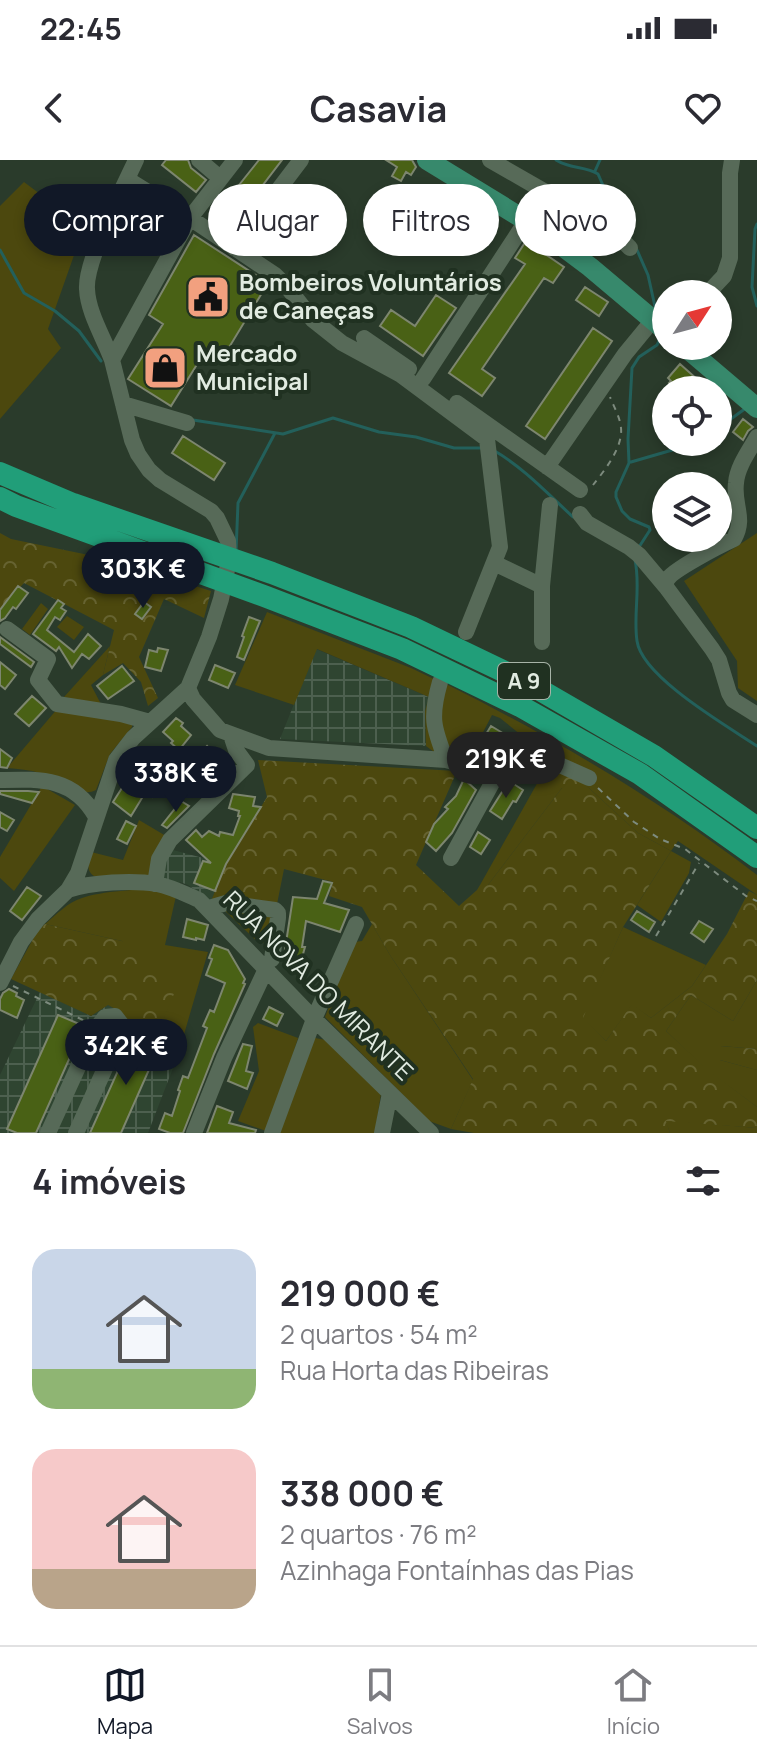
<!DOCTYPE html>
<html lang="pt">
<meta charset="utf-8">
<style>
:root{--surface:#fff;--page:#f2f2f3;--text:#2b2b33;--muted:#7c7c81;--line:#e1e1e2;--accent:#111827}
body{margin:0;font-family:Manrope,sans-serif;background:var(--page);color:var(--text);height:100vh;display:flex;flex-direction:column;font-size:30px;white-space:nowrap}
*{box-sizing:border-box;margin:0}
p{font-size:26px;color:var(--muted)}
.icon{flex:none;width:44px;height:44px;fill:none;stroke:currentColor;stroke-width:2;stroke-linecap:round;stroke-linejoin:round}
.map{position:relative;height:973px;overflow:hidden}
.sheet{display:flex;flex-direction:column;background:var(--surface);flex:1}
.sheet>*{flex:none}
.hud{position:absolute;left:24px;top:24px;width:710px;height:72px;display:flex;gap:16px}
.needle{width:52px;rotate:54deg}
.controls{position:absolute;left:652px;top:120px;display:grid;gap:16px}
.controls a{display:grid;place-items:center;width:80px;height:80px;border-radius:50%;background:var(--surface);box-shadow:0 4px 12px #0003;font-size:40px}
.price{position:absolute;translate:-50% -68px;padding:0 18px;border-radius:28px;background:var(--accent);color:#fff;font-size:26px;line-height:52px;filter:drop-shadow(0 2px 4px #0008)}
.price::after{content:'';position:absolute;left:50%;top:48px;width:24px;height:18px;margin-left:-12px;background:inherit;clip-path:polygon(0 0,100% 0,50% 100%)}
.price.on{background:#222;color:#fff}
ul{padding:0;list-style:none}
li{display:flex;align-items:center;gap:24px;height:200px;padding:0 32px}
li span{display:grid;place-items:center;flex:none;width:224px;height:160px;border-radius:24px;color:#555}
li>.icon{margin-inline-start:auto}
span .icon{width:96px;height:96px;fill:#fffc;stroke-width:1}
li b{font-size:34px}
h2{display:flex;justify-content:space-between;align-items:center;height:96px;padding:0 32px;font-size:34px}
.chip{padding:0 28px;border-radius:36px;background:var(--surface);box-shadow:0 4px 12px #0003;font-size:28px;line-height:72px}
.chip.on{background:var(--accent);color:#fff}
.status{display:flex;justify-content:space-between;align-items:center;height:56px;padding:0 40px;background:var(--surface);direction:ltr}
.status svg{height:22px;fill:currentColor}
header{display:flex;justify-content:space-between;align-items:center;height:104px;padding:0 32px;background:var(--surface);font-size:36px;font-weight:700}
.menu{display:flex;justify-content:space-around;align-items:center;height:112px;border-top:2px solid var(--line);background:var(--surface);font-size:22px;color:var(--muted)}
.menu a{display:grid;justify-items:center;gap:4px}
.menu .on{color:var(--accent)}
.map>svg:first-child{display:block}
.industrial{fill:url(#industrial-grid)}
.green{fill:#4c480e}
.forest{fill:url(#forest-crowns)}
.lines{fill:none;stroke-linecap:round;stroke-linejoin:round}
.stream{stroke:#23605b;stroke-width:3}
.building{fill:#496115;stroke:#7d866f;stroke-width:2}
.path{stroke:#7d8b7e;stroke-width:2;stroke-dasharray:6 6;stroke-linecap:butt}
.minor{stroke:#576a58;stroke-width:16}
.major{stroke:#37896c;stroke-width:20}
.highway{stroke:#219e79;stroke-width:22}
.labels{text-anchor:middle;stroke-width:8;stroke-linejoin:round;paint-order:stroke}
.shield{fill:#203121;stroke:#a7b3a7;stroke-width:2}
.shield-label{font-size:22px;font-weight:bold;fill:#e1ebe1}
.poi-label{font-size:24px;font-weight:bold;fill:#e1ebe1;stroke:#203121;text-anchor:start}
.street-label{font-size:24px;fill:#e1ebe1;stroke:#203121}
</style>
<div class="status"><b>22:45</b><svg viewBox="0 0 49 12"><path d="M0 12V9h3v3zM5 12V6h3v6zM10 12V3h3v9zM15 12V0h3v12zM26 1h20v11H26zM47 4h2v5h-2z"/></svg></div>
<header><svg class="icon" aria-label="back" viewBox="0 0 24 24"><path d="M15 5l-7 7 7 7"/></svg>Casavia<svg class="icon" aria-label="heart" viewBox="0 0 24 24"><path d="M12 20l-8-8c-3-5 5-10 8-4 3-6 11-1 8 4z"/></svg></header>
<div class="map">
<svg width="757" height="973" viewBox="0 0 757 973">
<defs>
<pattern id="industrial-grid" width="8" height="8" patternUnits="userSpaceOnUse" patternTransform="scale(2)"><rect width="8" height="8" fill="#2f4531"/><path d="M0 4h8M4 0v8" fill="none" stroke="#4d604f"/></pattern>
<pattern id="forest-crowns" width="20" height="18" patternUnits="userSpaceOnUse" patternTransform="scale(2)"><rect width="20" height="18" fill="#4c480e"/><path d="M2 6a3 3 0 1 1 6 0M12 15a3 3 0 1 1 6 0" fill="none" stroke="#666331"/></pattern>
</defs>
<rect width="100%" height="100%" fill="#2a3b2b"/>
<path class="industrial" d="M316 489 429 537 425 551 426 586 280 579Z
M169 689 226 704 211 741 188 725 180 722 176 736 160 729Z
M40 832 91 856 108 845 119 851 128 865 154 883 178 895 148 973H0V915Z"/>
<path class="green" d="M24 22 84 67 48 169 61 188 0 259V46Z
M757 373V541L738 528 737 501 684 421Z
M41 443 48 449 30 475 22 469Z
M267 452 411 508 436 520 440 593 434 592 426 586 425 551 429 537 317 489 294 545 235 525Z
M67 456 84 467 74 480 57 467Z
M110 486 103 515 91 525 102 546 64 537Z
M446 524C554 578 661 641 757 715V735L678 681 671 691 691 702 689 713 661 762 637 745 671 691 638 673 580 620 562 628 488 725H480L539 620 513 602 521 575 500 558 492 555 476 586 500 603 488 604 456 596 449 589 443 580 440 540Z
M58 548 132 563V567L110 594 96 630C78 639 58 617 40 613 30 610 18 609 7 608Z
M42 626 75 645 14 731 0 718V697Z
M139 660 166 676 150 717 94 716C85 710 89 701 91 692L123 700Z
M160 729 176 736 165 785 208 792 178 895 154 883 175 829 122 781 45 764C56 755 68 742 82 738 102 731 139 729 160 729Z
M223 749 271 755 270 782 259 783Z
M372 764 390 795 473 920 451 969 429 961 325 857 354 782 362 781Z
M623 767 706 805 692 826 651 858 632 845 606 881 582 858Z
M757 820V889L721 886 720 900 757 910V947L708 911 666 871 691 835 733 861Z
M258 863 298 878 269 972 238 961 259 911 253 867Z
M315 878 326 880 381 933 375 973H279Z
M665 960 757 968V973H670Z"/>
<path class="forest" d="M0 373 11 379 113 400 211 431 204 458 164 439 139 497 158 538 148 546 141 522 123 503 103 515 114 470 24 423 0 449Z
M258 600 457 611 416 705 459 746 477 730 480 725H488L562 628 539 620 548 606 580 620 638 673 671 691 623 767 583 858 606 881 632 844 651 858 692 826 727 774 749 731 757 735V820L733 861 691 835 666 871 708 910 757 947V968L666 961 670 973H474L451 969 473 919 390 795 362 747 329 736 333 722 284 709 277 744 211 741 226 704 267 637Z
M45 764 122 781 138 788 176 829 154 883 128 865 119 851 108 845 91 856 11 819 38 770Z
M720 886 757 889V910L720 900Z"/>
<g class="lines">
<path class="stream" d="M556 0C570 9 585 6 598 14L617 57 628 76
M595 11 600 0
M757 64 755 69 752 127 757 146
M0 90 24 133 55 151 79 171 101 201
M637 90 648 115 656 151
M193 260 283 274 333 258 379 272 416 277 454 288H482
M718 270 724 264 746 248
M493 290C523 307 548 334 573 357
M631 302 700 282
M639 387 650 370 649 367 630 359 622 351 616 337V332L629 303 628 279 632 208 639 197 657 185 659 181 658 174
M236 392 238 343 275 273
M635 400C641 427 633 454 637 481 642 517 727 566 757 586"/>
</g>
<path class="building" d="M166 0H188L191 8 206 20 196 32 162 5Z
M259 0H282L246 47 250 49 238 64 214 45 225 31 231 35Z
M386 0H412L416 7 411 15 406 12 401 21 392 16 397 7Z
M194 75 268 123 222 199 206 190 171 246 128 219 163 164 149 155Z
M526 81 564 107 553 123 544 118 482 209 495 218 482 236 449 213 525 104 515 98Z
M585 127 608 142 599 156 576 140Z
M436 135 456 148 423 196 380 166 391 150 415 166Z
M593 168 612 181 545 279 526 266Z
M680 204 698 220 689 230H677L669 223 671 221 668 218Z
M743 259 753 267 748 271 743 280 733 272Z
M183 276 225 303 214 320 172 293Z
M18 426 28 433 16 449 13 447 5 458 0 461V450Z
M58 440 64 444 61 448 66 451 60 460 55 457 47 470 74 492 88 474 101 486 89 499 82 494 72 508 59 487 56 491 33 474Z
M144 442 151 447 142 459 135 454Z
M249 457 260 461 244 500 237 497 244 477 242 476Z
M0 477 34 502 31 507 0 484Z
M158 488 168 490 161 511 145 507 149 490 157 492Z
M0 502 16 515 5 529 0 525Z
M215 505 235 513 228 528 209 520Z
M122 506 134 521 108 539 97 526Z
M32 536 46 548 29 566 15 554Z
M176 558 183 563 181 566 191 575 179 590 171 583 173 581 163 572Z
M491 566 506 575 493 598 476 586 481 578 483 579Z
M207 586 220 602 218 603 221 607 211 616 205 610 201 614 200 613 187 628 177 618Z
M0 589 12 598 7 608 0 607Z
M136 613 158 629 152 637 145 633 131 656 113 642 129 617 131 619Z
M464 619 476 630 452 673 436 691 426 682 434 664 448 649 445 647 456 636Z
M509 621 523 630 516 642 513 641 502 659 490 651Z
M0 631H28L39 632 32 643 0 634Z
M233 634 255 637 253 646 261 647 226 704 215 731 194 723 203 701 211 703 186 680 196 670 202 677 209 671 219 676 220 672 233 675 240 656H238L239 651 229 648Z
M181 641 189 646 167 668 162 665Z
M0 652 14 660 7 671 0 667Z
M126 661 136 666 127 684 117 679Z
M478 672 490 680 481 694 470 687Z
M323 721 332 723 324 743 349 750 340 772 306 761 302 787H305L301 801 284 796 293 737 317 739Z
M27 727 41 736 22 760 10 751Z
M637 751 655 762 649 772 631 760Z
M187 759 208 765 204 780 196 778V780L183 777Z
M699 761 713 769 704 782 691 773Z
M214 785 228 790 245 819 243 823 245 824 214 894 183 973H170L159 969 165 953 172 956 180 931 178 930 183 916 188 918 207 868 203 866 210 850 214 852 225 823 206 815 212 799 209 798Z
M9 829 17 833 16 836 24 840 17 858 0 850V839L3 833Z
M269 847 283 854 277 866 263 859Z
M58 855 84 866 36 973H17L7 969Z
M134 875 159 887 121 973H90Z
M243 884 252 886 246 911 253 913 247 929 228 921Z
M217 946 233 952 229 963 256 970 255 973H207Z"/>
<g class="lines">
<path class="path" d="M593 325C604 311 623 288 621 268 620 257 614 247 610 237
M598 628 634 662 660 679 685 689 746 736 757 741
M656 776 699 703
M13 826 87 862"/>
<path class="minor" d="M199 0 220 18
M490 0 549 34
M127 19 190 58 275 115 288 128 313 160 342 183 401 215 487 279 500 387 466 472
M530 63 549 34 579 42 603 61 630 88
M234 88 301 0
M707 134 724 116 730 98V13L732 0
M364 178 409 209
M112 200C104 178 88 153 87 129 85 101 123 28 136 0
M423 219 526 61
M457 243 580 330
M123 244 187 263
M547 307 625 194 653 160
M580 354 587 363 629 387 639 395 666 427 712 489 719 500 729 533 733 540 757 555
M494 403 542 426V482
M542 426 550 345
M666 427C666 425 666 422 667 420 672 410 721 385 734 379 746 358 733 345 736 323 737 307 749 291 757 277
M7 469 48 499 38 520 57 544 121 554 150 562
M440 522C430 557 433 567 446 600
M188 528 193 539 220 570 269 588 446 600 497 614
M0 620C40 619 74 617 96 657
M451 698 497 614 517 586 589 618
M155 724 159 699 170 680 247 605 236 590 231 575
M68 730C91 722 133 720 157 724 172 727 185 734 199 740L314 859 431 973
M209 748 226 743 275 750 278 753V758L272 799
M0 823 21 782 38 759 68 730 78 713 116 600 133 578 188 528 209 477 221 439 229 400 228 381 217 358 211 351 160 320 149 310 138 294 132 280 112 200 190 58 235 0
M48 973 95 870 105 857 115 856 122 865 119 877 76 973
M194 973 224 898 266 809
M272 973 314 859 356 764
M382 973 390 933"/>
<path class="major" d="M427 0 538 68 590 107 666 171
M684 186 757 248"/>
<path class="highway" d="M0 313 73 344 272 413 411 467 528 523 654 596 757 668
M0 338 16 346 264 436 402 489 520 546 640 614 757 697"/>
</g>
<defs>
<g id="civic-square" transform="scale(2.3)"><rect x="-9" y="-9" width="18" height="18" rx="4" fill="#f2a07f" stroke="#203121"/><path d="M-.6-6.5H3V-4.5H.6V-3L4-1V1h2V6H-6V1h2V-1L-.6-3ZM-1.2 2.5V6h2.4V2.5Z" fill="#111"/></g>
<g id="shop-square" transform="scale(2.3)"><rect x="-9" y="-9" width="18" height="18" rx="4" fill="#f2a07f" stroke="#203121"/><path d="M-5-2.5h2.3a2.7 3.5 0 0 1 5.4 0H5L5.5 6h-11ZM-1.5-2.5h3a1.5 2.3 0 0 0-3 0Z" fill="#111"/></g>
</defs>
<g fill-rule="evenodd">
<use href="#civic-square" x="208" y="137"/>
<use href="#shop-square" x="165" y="208"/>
</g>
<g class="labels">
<rect class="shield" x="498" y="503" width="52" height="36" rx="6"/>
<g class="shield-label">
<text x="524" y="529">A 9</text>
</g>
<g class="poi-label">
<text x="239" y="131">Bombeiros Voluntários<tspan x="239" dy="28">de Caneças</tspan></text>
<text x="196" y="202">Mercado<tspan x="196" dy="28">Municipal</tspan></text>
</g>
<g class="street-label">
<text transform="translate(318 826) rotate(45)" y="8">RUA NOVA DO MIRANTE</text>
</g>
</g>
</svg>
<div class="controls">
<a><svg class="needle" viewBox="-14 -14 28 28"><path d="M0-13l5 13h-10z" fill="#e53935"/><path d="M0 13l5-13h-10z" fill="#7c7c81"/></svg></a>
<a><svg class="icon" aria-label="locate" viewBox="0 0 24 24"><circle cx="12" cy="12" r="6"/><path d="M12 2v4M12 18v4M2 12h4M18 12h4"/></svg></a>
<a><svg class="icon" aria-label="layers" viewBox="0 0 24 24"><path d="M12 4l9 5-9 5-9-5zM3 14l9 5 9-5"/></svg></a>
</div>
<b class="price" style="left:143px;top:450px">303K €</b>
<b class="price on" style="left:506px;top:640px">219K €</b>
<b class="price" style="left:176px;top:654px">338K €</b>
<b class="price" style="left:126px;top:927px">342K €</b>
<div class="hud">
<a class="chip on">Comprar</a>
<a class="chip">Alugar</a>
<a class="chip">Filtros</a>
<a class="chip">Novo</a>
</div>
</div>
<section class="sheet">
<h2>4 imóveis<svg class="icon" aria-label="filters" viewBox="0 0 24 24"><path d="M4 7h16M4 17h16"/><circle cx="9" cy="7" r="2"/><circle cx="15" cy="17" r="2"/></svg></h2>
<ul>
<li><span style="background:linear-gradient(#c9d6e8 75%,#8fb573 0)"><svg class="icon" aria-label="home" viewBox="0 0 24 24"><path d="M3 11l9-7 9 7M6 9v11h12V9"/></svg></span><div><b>219 000 €</b><p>2 quartos · 54 m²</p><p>Rua Horta das Ribeiras</p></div></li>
<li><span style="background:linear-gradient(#f6c9c9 75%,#b9a48a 0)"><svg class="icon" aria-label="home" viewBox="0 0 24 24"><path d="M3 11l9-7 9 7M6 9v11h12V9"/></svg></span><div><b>338 000 €</b><p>2 quartos · 76 m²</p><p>Azinhaga Fontaínhas das Pias</p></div></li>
</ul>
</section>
<nav class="menu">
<a class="on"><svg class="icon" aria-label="map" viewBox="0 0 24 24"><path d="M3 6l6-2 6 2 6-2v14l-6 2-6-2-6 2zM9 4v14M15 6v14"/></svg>Mapa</a>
<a><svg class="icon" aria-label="saved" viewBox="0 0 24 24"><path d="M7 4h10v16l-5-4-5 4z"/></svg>Salvos</a>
<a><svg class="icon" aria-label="home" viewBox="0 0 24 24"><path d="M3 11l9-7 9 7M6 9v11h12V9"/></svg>Início</a>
</nav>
